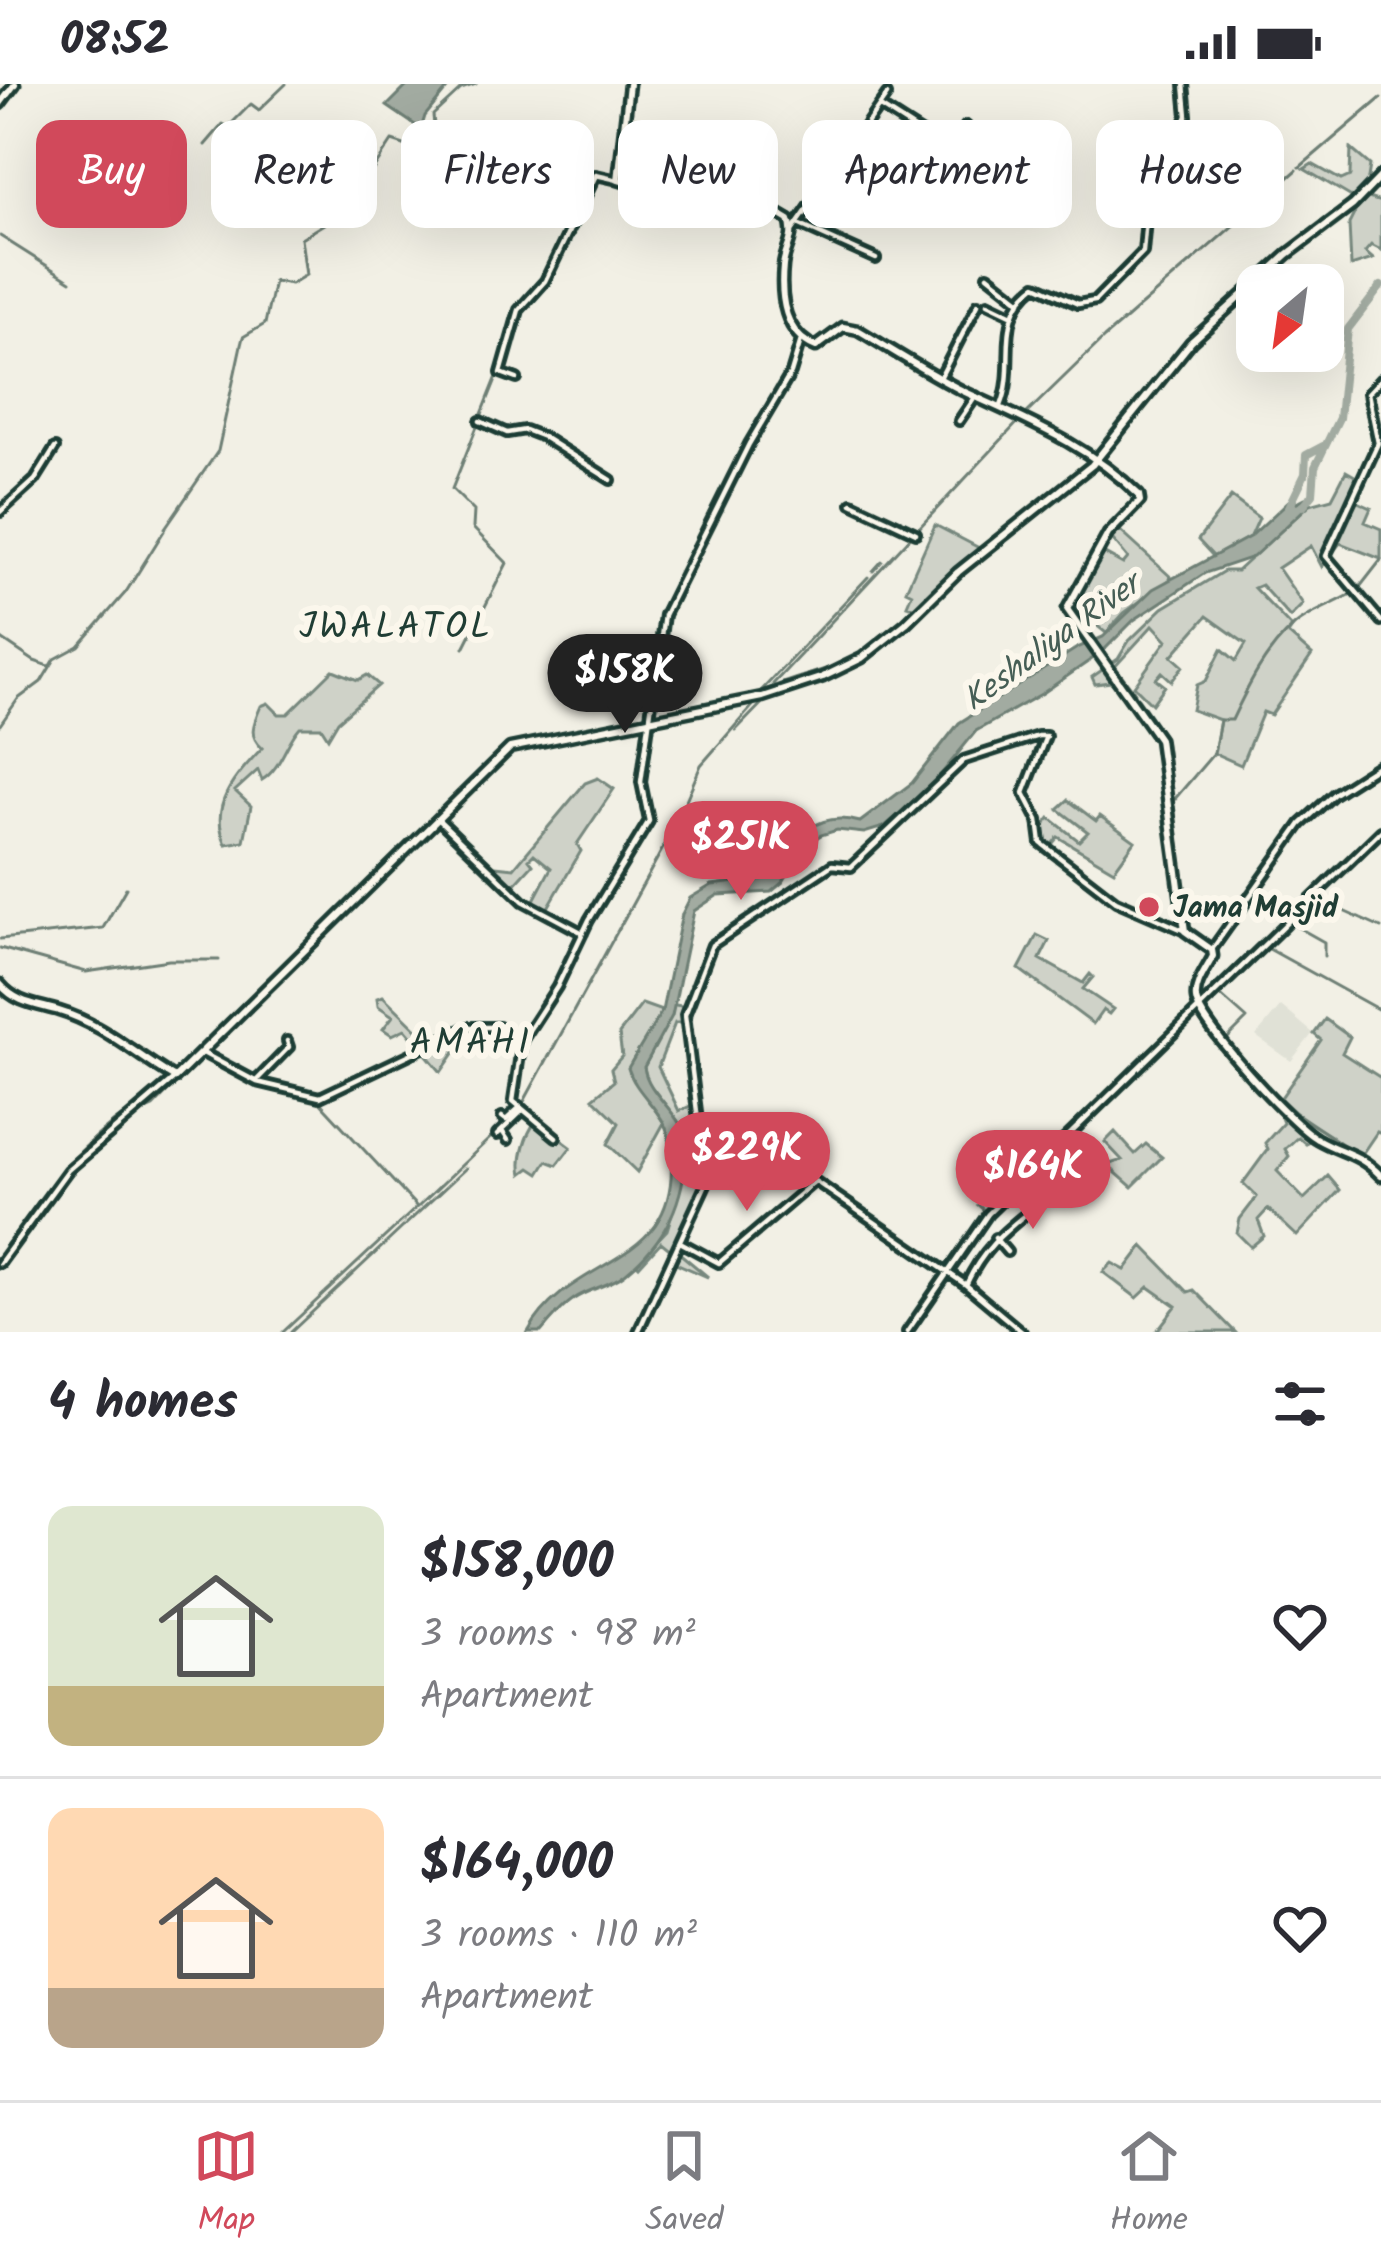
<!DOCTYPE html>
<meta charset="utf-8">
<style>
:root{--surface:#fff;--page:#f2f2f3;--text:#2b2b33;--muted:#7c7c81;--line:#e1e1e2;--accent:#d1495b}
body{margin:0;font-family:Kalam,sans-serif;background:var(--page);color:var(--text);height:100vh;display:flex;flex-direction:column;font-size:45px;white-space:nowrap}
*{box-sizing:border-box;margin:0}
p{font-size:39px;color:var(--muted)}
.icon{flex:none;width:66px;height:66px;fill:none;stroke:currentColor;stroke-width:2;stroke-linecap:round;stroke-linejoin:round}
.map{position:relative;height:1248px;overflow:hidden}
.side{display:flex;flex-direction:column;background:var(--surface);flex:1}
.side>*{flex:none}
.banner{position:absolute;left:36px;top:36px;width:1311px;height:108px;display:flex;gap:24px}
.needle{width:78px;rotate:209deg}
.tools{position:absolute;left:1236px;top:180px;display:grid;gap:24px}
.tools a{display:grid;place-items:center;width:108px;height:108px;border-radius:24px;background:var(--surface);box-shadow:0 12px 48px #0002;font-size:60px}
.price{position:absolute;translate:-50% -102px;padding:0 27px;border-radius:42px;background:var(--accent);color:#fff;font-size:39px;line-height:78px;filter:drop-shadow(0 3px 6px #0008)}
.price::after{content:'';position:absolute;left:50%;top:72px;width:36px;height:27px;margin-left:-18px;background:inherit;clip-path:polygon(0 0,100% 0,50% 100%)}
.price.current{background:#222;color:#fff}
ul{padding:0;list-style:none}
li{display:flex;align-items:center;gap:36px;height:300px;padding:0 48px}
li+li{border-top:3px solid var(--line)}
li span{display:grid;place-items:center;flex:none;width:336px;height:240px;border-radius:24px;color:#555}
li>.icon{margin-inline-start:auto}
span .icon{width:144px;height:144px;fill:#fffc;stroke-width:1}
li b{font-size:51px}
h2{display:flex;justify-content:space-between;align-items:center;height:144px;padding:0 48px;font-size:51px}
.tag{padding:0 42px;border-radius:24px;background:var(--surface);box-shadow:0 12px 48px #0002;font-size:42px;line-height:108px}
.tag.current{background:var(--accent);color:#fff}
.status{display:flex;justify-content:space-between;align-items:center;height:84px;padding:0 60px;background:var(--surface);direction:ltr}
.status svg{height:33px;fill:currentColor}
.tabs{display:flex;justify-content:space-around;align-items:center;height:168px;border-top:3px solid var(--line);background:var(--surface);font-size:33px;color:var(--muted)}
.tabs a{display:grid;justify-items:center;gap:6px}
.tabs .current{color:var(--accent)}
.map>svg:first-child{display:block}
.built{fill:#e0e1d6}
.green{fill:#cfd2c8;stroke:#77887e;stroke-width:3}
.water{fill:#a2aba1;stroke:#6e7f75;stroke-width:3}
.lines{fill:none;stroke-linecap:round;stroke-linejoin:round}
.stream{stroke:#6e7f75;stroke-width:3}
.river{stroke:#a2aba1;stroke-width:8}
.minor-tunnel{stroke:#c8ccc2;stroke-width:4.5;stroke-dasharray:4.5 2;stroke-linecap:butt}
.minor-casing{stroke:#1f3d34;stroke-width:14}
.tertiary-casing{stroke:#1f3d34;stroke-width:15}
.minor{stroke:#fbf7ec;stroke-width:4.5}
.tertiary{stroke:#fbf7ec;stroke-width:6}
.poi-dot{fill:#d1495b;stroke:#fbf7ec;stroke-width:4.5}
.labels{text-anchor:middle;stroke-width:12;stroke-linejoin:round;paint-order:stroke}
.poi-label{font-size:30px;font-weight:bold;fill:#1f3d34;stroke:#fbf7ec;text-anchor:start}
.water-label{font-size:33px;font-style:italic;fill:#465e55;stroke:#fbf7ec}
.quarter-label{font-size:36px;letter-spacing:3px;fill:#1f3d34;stroke:#fbf7ec}
</style>
<div class="status"><b>08:52</b><svg viewBox="0 0 49 12"><path d="M0 12V9h3v3zM5 12V6h3v6zM10 12V3h3v9zM15 12V0h3v12zM26 1h20v11H26zM47 4h2v5h-2z"/></svg></div>
<div class="map">
<svg width="1381" height="1248" viewBox="0 0 1381 1248">
<rect width="100%" height="100%" fill="#f2f0e5"/>
<filter id="ink" filterUnits="userSpaceOnUse"><feTurbulence type="fractalNoise" baseFrequency=".00833" numOctaves="2"/><feDisplacementMap in="SourceGraphic" scale="24" xChannelSelector="R" yChannelSelector="G"/><feConvolveMatrix kernelMatrix="1 2 1 2 8 2 1 2 1" color-interpolation-filters="sRGB"/></filter>
<g filter="url(#ink)">
<path class="built" d="M1281 922 1313 949 1291 977 1256 952Z"/>
<path class="green" d="M1351 65 1370 81 1365 113 1381 118V166L1371 161 1365 168 1373 175 1351 182 1349 140 1360 118 1304 85 1312 80 1341 96 1350 92Z
M1346 387 1360 395 1368 393 1356 417 1371 424 1365 438 1381 445V475L1340 459 1322 483 1311 462 1278 484 1303 520 1290 533 1261 501 1254 504 1292 544 1288 550 1312 571 1271 631 1263 628 1241 681 1214 669 1220 636 1192 626 1197 601 1206 597 1222 565 1236 577 1246 560 1207 532 1172 572 1183 582 1172 597 1162 588 1156 595 1165 602 1152 620 1134 602 1167 556 1153 541 1111 587 1118 597 1095 600 1092 593 1118 575 1129 557 1163 524 1224 487H1237L1310 420 1332 414Z
M1231 413 1259 434 1251 452 1214 473 1198 456Z
M935 441 985 467 919 525 907 521 912 509 906 506Z
M1116 443 1172 494 1124 529 1106 549 1070 520 1103 469 1123 480 1128 474 1108 450Z
M333 586 358 596 367 591 379 601 338 637 328 654 321 643H300C286 658 281 685 262 696L258 686 235 707 251 722 244 757 226 760C208 722 234 694 262 664 248 652 253 640 261 622L268 619 279 630H288Z
M598 694 614 705 577 760 581 767 546 827 534 816 551 784 534 770 529 775 533 780 511 804 492 786 496 782 514 784 585 699Z
M1068 716 1096 737 1100 732 1135 757 1114 786 1058 753 1048 765 1038 749 1050 734 1079 757 1088 748 1058 725Z
M1037 851 1049 857 1040 875 1083 899 1090 890 1093 893 1083 905 1113 925 1109 930 1103 926 1093 940 1019 885Z
M383 912 429 957 445 954 457 965 441 988 405 945 392 951 383 945 393 932 378 922 377 914Z
M642 920 662 927C626 1001 613 962 664 1039L637 1088 608 1060 619 1039 593 1014 614 997 611 985 622 972 619 950Z
M675 921 688 923 686 939H675L658 983 679 1027 697 1019 706 1100 678 1168 708 1193 669 1176 672 1167 661 1158 639 1182 636 1179 667 1146 685 1087 686 1065 680 1040 647 997 644 983Z
M1325 935 1350 953 1342 969 1381 994V1050L1377 1048 1360 1073 1328 1059 1331 1052 1298 1032 1295 1034 1313 1053 1306 1060 1298 1053 1285 1065 1289 1072 1277 1087 1304 1115 1328 1092 1340 1106 1297 1152 1268 1125 1258 1136 1264 1152 1251 1163 1237 1149 1240 1135 1257 1113 1243 1099 1268 1065 1265 1059 1283 1039 1279 1028 1283 1024 1278 1018 1321 956 1314 950Z
M536 1037 571 1063 557 1081 547 1077 539 1090 530 1084 522 1090C518 1074 526 1050 536 1037Z
M1115 1048 1135 1070 1146 1060 1162 1073 1132 1103 1107 1081 1122 1076 1105 1058Z
M1049 1071 1064 1095 1032 1122 1015 1105 988 1130 978 1121 1005 1092 1015 1104Z
M1143 1162 1188 1208 1194 1206 1235 1248H1156L1176 1222 1149 1203 1137 1214 1103 1188 1112 1179 1125 1186Z"/>
<path class="water" d="M409 0H451L425 32 421 45 387 22Z
M1293 413 1297 418 1307 413 1310 420 1253 473 1205 489 1134 536 1102 568 1043 609 976 647 930 704 884 743 864 749 837 746 821 751 805 761 783 798 771 808 718 811 694 827 672 932 644 983C648 1014 687 1030 686 1064 685 1116 666 1157 625 1190 610 1202 590 1204 574 1215 562 1223 551 1236 541 1248H528C573 1165 690 1187 669 1055 665 1027 636 1011 628 984L662 927 682 830 690 814 712 801 768 794C793 759 812 724 860 738L912 699 959 639 1077 564 1103 553 1153 505 1251 452Z"/>
<g class="lines">
<path class="stream" d="M0 26 9 12
M205 61 223 40 228 43 251 20 259 26 286 0
M1300 83 1381 14
M0 152 71 197
M1025 331 1104 254 1297 86
M1029 332 1095 370
M1102 375 1145 320
M1043 417 1091 377
M165 444 218 367 241 261 243 253 265 240 274 197 291 200 306 191 301 154 337 132 345 102 365 98 392 57 428 69 436 63 433 31 461 5 476 0
M873 487 882 477
M1356 508 1381 476
M1372 530 1330 486 1324 473 1374 358 1364 307 1381 289
M0 554 34 577 49 582
M464 564 507 479 473 444 474 427 452 405 502 280
M875 567 959 491 1097 381
M1095 572 1129 620
M1114 581 1135 609
M773 600 1020 336
M811 600 852 582
M768 605C797 591 827 588 856 572 895 549 921 514 956 486
M760 608 868 493
M1138 614 1165 653 1187 823
M1133 625 1141 634
M0 641 18 615 41 598 55 575 79 562 126 508 164 447
M736 646 768 613
M1150 647 1155 656 1180 840
M1173 717 1214 669 1220 636H1232C1248 602 1266 566 1295 541 1310 528 1335 520 1353 509
M1319 816 1381 844
M1292 840 1324 858V872
M0 855 103 844 126 804
M0 864 86 888 169 876H219
M1269 865 1381 927
M1220 911 1247 935 1227 955 1235 970
M25 921 45 926
M1204 924 1381 752
M71 934 105 951
M114 950 131 958
M221 954 225 950
M134 960 160 981
M200 963 218 946
M208 968 219 956
M187 975 198 965
M1245 982 1296 1029 1375 1082
M237 984 255 993
M174 989 185 978
M262 996 318 1009
M156 1007 168 993
M521 1023 674 744 701 681 756 618
M137 1030 153 1023 202 972 253 999
M62 1098 80 1079
M419 1122 509 1036
M0 1172C40 1115 78 1056 140 1021
M0 1184 24 1150
M947 1186 987 1127 1110 1008
M283 1248 417 1123 315 1013
M291 1248 466 1084
M904 1248 944 1190"/>
<path class="river" d="M1303 422 1313 410 1315 383 1339 334 1348 245 1381 202
M1289 423 1305 390 1306 371 1323 362"/>
<path class="minor-tunnel" d="M336 90 339 94"/>
<g class="minor-casing">
<path id="minor" d="M880 23 949 67
M454 65 584 113
M934 94 966 42
M800 141 876 175
M793 146 887 11
M988 191 1021 217
M988 219 1011 230
M940 294 978 220
M517 295 501 289 519 226 545 197 596 91 618 96
M1381 295 1368 309 1378 359 1326 472 1381 537
M1001 322C1019 278 992 234 1036 201L1078 220 1095 217 1143 168 1147 124 1187 32 1184 0
M480 337 507 349 525 346 543 353 611 396
M959 337 976 312
M852 419 916 449
M0 428 35 396 55 364
M438 735 523 817 583 849
M1213 864 1301 740 1334 710 1381 680
M201 968 257 998 320 1013 467 943H499L522 957
M257 996 289 963 287 957
M502 1033 506 1036 518 1025
M502 1047 508 1056
M497 1051 522 1027
M556 1053 513 1017 522 957 557 903 589 836 649 737 641 698 664 531 749 360 791 289 801 256
M995 1154 1007 1168
M680 1158 719 1179 815 1097 966 1201 1022 1248
M0 1179 68 1086 175 994
M966 1201C995 1138 1041 1131 1073 1081
M638 1248 706 1100 685 931 712 861 832 781 851 783 964 676 1038 652H1046L1024 709 1038 736 1041 759 1116 817 1183 846
M907 1248 988 1130 1381 747"/>
</g>
<g class="tertiary-casing">
<path id="tertiary" d="M629 0 618 96C673 114 740 104 789 136 796 154 785 164 783 182 780 213 784 250 816 263L843 243 858 246C892 266 927 289 963 307 1027 337 1087 360 1139 411L1140 417 1108 450 1067 525 1159 655 1185 847 1212 866 1213 872C1207 885 1194 900 1196 915 1199 940 1293 1042 1317 1055 1343 1070 1358 1068 1381 1092
M0 20 15 0
M0 900C17 920 36 920 59 927 103 940 137 972 175 994L510 664 762 613 823 593 862 574 906 539 958 488 1092 381 1191 258 1288 170 1353 121 1381 92"/>
</g>
<use href="#minor" class="minor"/>
<use href="#tertiary" class="tertiary"/>
</g>
</g>
<circle class="poi-dot" cx="1149" cy="823" r="12"/>
<g class="labels">
<g class="poi-label">
<text x="1173" y="833">Jama Masjid</text>
</g>
<g class="water-label">
<text transform="translate(1050 557) rotate(-36)" y="12">Keshaliya River</text>
</g>
<g class="quarter-label">
<text x="396" y="554">JWALATOL</text>
<text x="471" y="970">AMAHI</text>
</g>
</g>
</svg>
<div class="tools">
<a><svg class="needle" viewBox="-14 -14 28 28"><path d="M0-13l5 13h-10z" fill="#e53935"/><path d="M0 13l5-13h-10z" fill="#7c7c81"/></svg></a>
</div>
<b class="price current" style="left:625px;top:652px">$158K</b>
<b class="price" style="left:741px;top:819px">$251K</b>
<b class="price" style="left:747px;top:1130px">$229K</b>
<b class="price" style="left:1033px;top:1148px">$164K</b>
<div class="banner">
<a class="tag current">Buy</a>
<a class="tag">Rent</a>
<a class="tag">Filters</a>
<a class="tag">New</a>
<a class="tag">Apartment</a>
<a class="tag">House</a>
</div>
</div>
<section class="side">
<h2>4 homes<svg class="icon" aria-label="filters" viewBox="0 0 24 24"><path d="M4 7h16M4 17h16"/><circle cx="9" cy="7" r="2"/><circle cx="15" cy="17" r="2"/></svg></h2>
<ul>
<li><span style="background:linear-gradient(#dfe7d0 75%,#c2b280 0)"><svg class="icon" aria-label="home" viewBox="0 0 24 24"><path d="M3 11l9-7 9 7M6 9v11h12V9"/></svg></span><div><b>$158,000</b><p>3 rooms · 98 m²</p><p>Apartment</p></div><svg class="icon" aria-label="heart" viewBox="0 0 24 24"><path d="M12 20l-8-8c-3-5 5-10 8-4 3-6 11-1 8 4z"/></svg></li>
<li><span style="background:linear-gradient(#ffd9b3 75%,#b9a48a 0)"><svg class="icon" aria-label="home" viewBox="0 0 24 24"><path d="M3 11l9-7 9 7M6 9v11h12V9"/></svg></span><div><b>$164,000</b><p>3 rooms · 110 m²</p><p>Apartment</p></div><svg class="icon" aria-label="heart" viewBox="0 0 24 24"><path d="M12 20l-8-8c-3-5 5-10 8-4 3-6 11-1 8 4z"/></svg></li>
</ul>
</section>
<nav class="tabs">
<a class="current"><svg class="icon" aria-label="map" viewBox="0 0 24 24"><path d="M3 6l6-2 6 2 6-2v14l-6 2-6-2-6 2zM9 4v14M15 6v14"/></svg>Map</a>
<a><svg class="icon" aria-label="saved" viewBox="0 0 24 24"><path d="M7 4h10v16l-5-4-5 4z"/></svg>Saved</a>
<a><svg class="icon" aria-label="home" viewBox="0 0 24 24"><path d="M3 11l9-7 9 7M6 9v11h12V9"/></svg>Home</a>
</nav>
